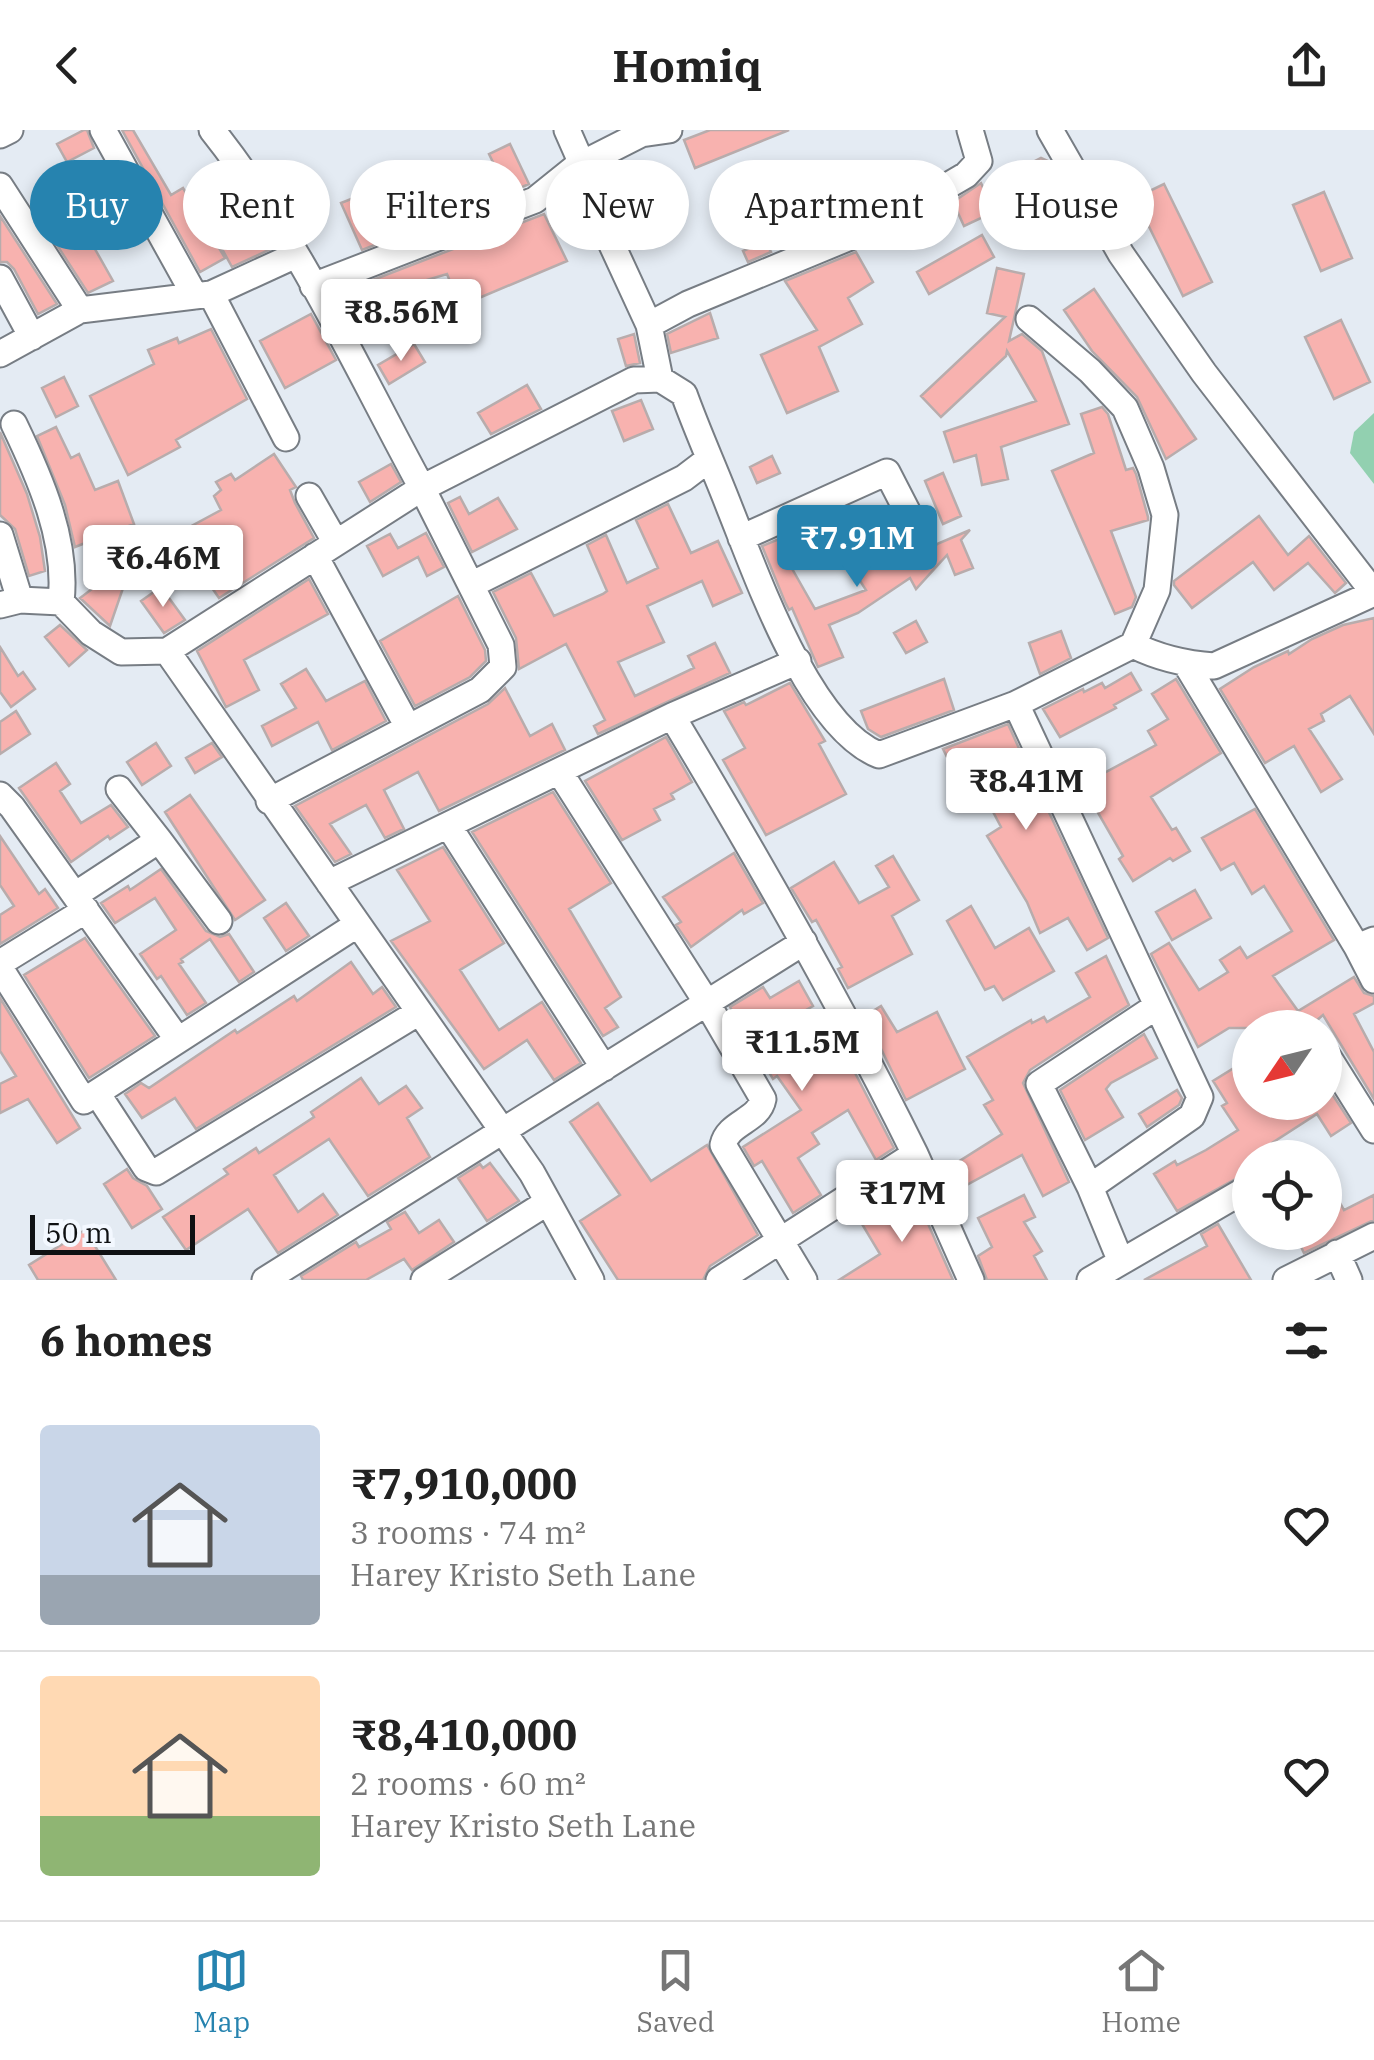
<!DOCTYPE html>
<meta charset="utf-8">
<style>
:root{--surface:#fff;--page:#f6f6f6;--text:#222;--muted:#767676;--line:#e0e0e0;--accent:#2683af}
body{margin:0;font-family:"IBM Plex Serif",serif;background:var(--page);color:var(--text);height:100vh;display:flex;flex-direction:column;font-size:38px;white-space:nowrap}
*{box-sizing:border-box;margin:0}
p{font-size:32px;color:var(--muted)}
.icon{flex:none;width:55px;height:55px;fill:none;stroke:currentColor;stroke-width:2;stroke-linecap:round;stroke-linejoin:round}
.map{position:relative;height:1150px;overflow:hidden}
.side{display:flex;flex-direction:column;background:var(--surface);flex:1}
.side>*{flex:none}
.banner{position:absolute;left:30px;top:30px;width:1315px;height:90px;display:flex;gap:20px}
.needle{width:65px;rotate:235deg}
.controls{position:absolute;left:1232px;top:880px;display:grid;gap:20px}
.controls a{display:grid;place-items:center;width:110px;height:110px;border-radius:50%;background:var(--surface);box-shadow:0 5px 15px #0003;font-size:50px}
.scale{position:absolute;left:30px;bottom:25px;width:165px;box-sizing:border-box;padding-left:10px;border:5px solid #0f1113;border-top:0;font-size:28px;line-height:35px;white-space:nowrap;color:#0f1113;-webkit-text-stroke:8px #f3f8ff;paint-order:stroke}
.price{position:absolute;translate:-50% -85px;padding:0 22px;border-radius:10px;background:#fff;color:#222;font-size:32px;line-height:65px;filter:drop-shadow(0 2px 5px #0008)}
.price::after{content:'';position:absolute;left:50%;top:60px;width:30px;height:22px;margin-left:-15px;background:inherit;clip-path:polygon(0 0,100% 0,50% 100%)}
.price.selected{background:var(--accent);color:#fff}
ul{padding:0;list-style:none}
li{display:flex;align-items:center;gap:30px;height:250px;padding:0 40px}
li+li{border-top:2px solid var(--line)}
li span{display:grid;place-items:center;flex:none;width:280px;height:200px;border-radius:10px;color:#555}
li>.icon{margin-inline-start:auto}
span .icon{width:120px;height:120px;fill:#fffc;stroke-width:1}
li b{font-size:42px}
h2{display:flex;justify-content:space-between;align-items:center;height:120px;padding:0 40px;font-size:42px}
.chip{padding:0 35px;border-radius:45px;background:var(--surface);box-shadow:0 5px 15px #0003;font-size:35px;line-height:90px}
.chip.selected{background:var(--accent);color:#fff}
header{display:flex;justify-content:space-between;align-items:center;height:130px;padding:0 40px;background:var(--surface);font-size:45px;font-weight:800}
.dock{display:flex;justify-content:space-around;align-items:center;height:140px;border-top:2px solid var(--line);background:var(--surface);font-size:28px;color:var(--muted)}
.dock a{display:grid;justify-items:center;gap:5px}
.dock .selected{color:var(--accent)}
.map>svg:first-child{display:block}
.green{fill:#92d0b0}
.building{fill:#f8b2af;stroke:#b8acac;stroke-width:2.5}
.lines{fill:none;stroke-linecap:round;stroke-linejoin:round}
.minor-casing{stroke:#777d84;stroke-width:29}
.minor{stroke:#fff;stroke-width:25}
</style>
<header><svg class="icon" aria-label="back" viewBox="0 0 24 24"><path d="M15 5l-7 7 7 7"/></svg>Homiq<svg class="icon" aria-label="share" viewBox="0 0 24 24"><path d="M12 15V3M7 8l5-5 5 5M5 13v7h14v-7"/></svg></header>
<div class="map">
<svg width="1374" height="1150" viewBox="0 0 1374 1150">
<rect width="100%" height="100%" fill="#e4ebf3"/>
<path class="green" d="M1374 283V354L1350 323 1354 302Z"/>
<path class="building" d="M84 0H87L94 18 67 32 57 14Z
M122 0H133L171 65 183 58 225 128 200 142Z
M710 0H789L695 38 684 10Z
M510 14 529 54 508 63 489 24Z
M1041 28 1050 32 1082 88 1078 104 1061 112 1023 37Z
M392 37 416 99 362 120 341 73 374 60 369 46Z
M451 38 472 77 451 85 431 48Z
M892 42 903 63 887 73 875 51Z
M111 47 136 93 91 112 113 151 88 163 46 98 75 82 82 93 115 79 101 52Z
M981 53 994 82 964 96 953 72Z
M1164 54 1212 152 1183 166 1135 68Z
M1324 62 1352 128 1321 141 1293 75Z
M817 63 836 95 813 105 805 91 766 112 771 122 748 132 743 121 750 118 738 95 790 71 793 76Z
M638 67 651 90 625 105 614 81Z
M544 84 567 131 460 176 447 144 386 162 388 167 351 185 339 163Z
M0 86 57 174 38 184 14 139 7 132H0Z
M260 96 273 118 232 137 221 117Z
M982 105 994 127 929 164 917 142Z
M856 122 873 152 848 168 862 194 819 217 838 261 787 283 761 225 817 200 785 151Z
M997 138 1024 144 1009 211 1022 204 1042 221 1069 294 1001 317 1008 349 982 355 976 325 954 332 944 302 1036 271 1007 221 1006 226 941 287 921 266 1005 187 987 183Z
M1094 159 1196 309 1166 329 1137 267 1092 221 1064 180Z
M710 183 718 208 671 223 667 204Z
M311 184 336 230 285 258 260 211Z
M1341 190 1370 252 1334 269 1305 207Z
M211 199 247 269 176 310 180 317 128 345 90 266 154 234 148 220 177 208 179 213Z
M634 204 640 233 626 236 618 209Z
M414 214 425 232 389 254 378 235Z
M64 247 78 276 56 287 42 258Z
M527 255 541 279 491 304 478 283Z
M641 270 653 299 624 311 612 281Z
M1102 277 1108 284 1126 340 1133 338 1136 344 1148 387V390L1111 401 1136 467 1132 477 1115 484 1052 341 1094 323 1081 284Z
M56 297 71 328 79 324 95 360 118 351 134 394 75 417 65 375 37 306Z
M0 302 27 364 40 407 45 441 29 446 15 399 0 385Z
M274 324 296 357 290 360 295 373 314 408 219 468 199 439 203 436 184 400 221 380 214 366 221 360 216 352 231 344 235 350Z
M772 326 780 343 757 353 750 337Z
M391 334 401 352 370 372 359 352Z
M943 343 961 386 943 394 925 351Z
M460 367 469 384 498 368 517 399 472 422 448 373Z
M668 374 691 423 718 411 742 463 713 476 702 451 647 476 664 512 618 532 635 566 694 538 688 526 715 513 730 543 598 604 594 596 605 590 566 514 519 539 516 508 493 462 531 443 554 486 603 464 607 461 587 415 606 405 627 453 658 438 636 390Z
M1259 386 1288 425 1309 406 1346 453 1335 463 1308 433 1274 460 1253 432 1192 478 1174 455V451Z
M970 400 961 410 973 438 955 445 947 425 916 459 910 448 858 483 829 495 843 527 818 537 792 478 789 480 785 472 762 416 779 409 782 421 815 479 866 460 857 446 888 425 910 420 920 426 929 425 937 414Z
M426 403 444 437 427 446 418 427 383 446 367 416 390 404 398 418Z
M134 427 123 458 110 496 80 468Z
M309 449 328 484 244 530 259 560 226 577 197 521Z
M161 457 185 490 164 503 141 471Z
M458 466 485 520 486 531 470 547 415 576 380 511Z
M1374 488V604L1350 566 1321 584 1324 591 1309 599 1342 649 1321 662 1294 616 1265 633 1220 559 1254 537 1288 521 1289 524 1312 509 1343 495Z
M916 491 927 512 906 523 894 503Z
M60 495 87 520 69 536 45 507Z
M1061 501 1071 528 1040 544 1029 513Z
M0 517 18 546 23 542 35 559 11 577 0 562Z
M306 539 326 571 365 551 386 591 332 620 318 592 272 616 262 596 296 578 281 554Z
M1131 543 1141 560 1114 575 1116 578 1060 607 1043 579 1083 559 1084 562 1102 553 1105 558Z
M944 549 954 580 881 607 868 599 861 581Z
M1176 549 1221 623 1151 667 1172 700 1176 698 1190 721 1173 731 1170 728 1133 751 1119 729 1123 726 1082 655 1156 615 1148 601 1168 589 1152 564Z
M790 553 825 611 819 614 846 664 766 705 723 630 745 618 724 581 744 572 746 575Z
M505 558 530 606 552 594 565 620 439 681 418 642 384 660 404 699 385 708 366 675 330 694 351 724 335 732 295 676 488 574Z
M16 581 30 604 0 624V592Z
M1008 594 1031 645 1027 648 1043 678 1046 676 1108 808 1087 820 1068 788 1040 803 1027 772 987 706 1001 697 982 661 967 668 943 619Z
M666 607 692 652 671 664 674 669 654 679 660 690 622 710 585 651Z
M156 613 171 636 142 655 127 632Z
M212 613 222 627 195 643 186 628Z
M56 633 70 654 60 661 81 693 111 675 128 697 110 709 108 706 71 732 19 658Z
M553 662 611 753 569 779 621 867 605 878 618 897 603 906 472 702Z
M190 665 265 770 235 790 165 682Z
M1255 679 1334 810 1273 846 1298 881 1354 847 1364 863 1374 866V873L1354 884 1374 922V969L1323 885 1308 898H1229L1198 917 1151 824 1169 813 1199 860 1228 842 1220 830 1240 817 1247 828 1292 801 1264 756 1252 764 1234 733 1221 740 1202 708Z
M0 706 39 764 45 759 58 778 0 814V785L14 776 0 755Z
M443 717 504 813 460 840 499 900 542 872 581 933 554 950 527 910 484 939 391 811 430 791 397 740Z
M734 723 763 773 744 784 742 780 691 817 676 795 681 792 663 767Z
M893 726 919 770 892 786 912 824 848 858 838 839 842 837 816 790 812 792 791 758 834 732 859 773 889 757 876 736Z
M161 739 206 801 220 807 229 804 254 842 239 852 210 809 181 829 183 832 179 834 206 873 187 885 161 846 157 849 140 824 176 800 155 768 115 793 101 773 128 756 130 760Z
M1195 760 1211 788 1172 810 1156 782Z
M286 773 309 806 286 821 264 788Z
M971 776 995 818 1029 798 1054 841 1003 870 994 856 985 860 947 791Z
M85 808 155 906 89 948 24 845Z
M1106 826 1129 875 1030 940 1023 953 1069 1052 1043 1066 1022 1025 961 1058 950 1037 1002 1004 984 975 993 970 967 927 1031 890 1032 893 1044 887 1047 892 1090 867 1076 843Z
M351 832 373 864 382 857 396 877 196 999 175 968 142 988 125 964 141 953 149 958 235 900 237 903 294 866 297 871Z
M799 851 813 876 781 894 806 936 840 914 894 1018 876 1030 848 980 812 1003 819 1014 798 1028 821 1065 793 1083 762 1031 754 1036 743 1017 801 980 777 946 773 949 730 877 763 857 770 868Z
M0 868 80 998 57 1013 28 969 0 983V954L16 946 0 921Z
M881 876 897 902 937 882 965 939 906 970 865 886Z
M1144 904 1157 928 1111 953 1106 959 1123 987 1085 1010 1060 960Z
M1250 928V972H1325V953L1351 993 1331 1006 1317 984 1250 1027V1041L1177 1081 1154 1044 1175 1031 1177 1035 1206 1020 1238 1000 1222 976 1227 973 1213 951Z
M361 948 379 974 406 956 422 978 407 988 430 1027 368 1066 329 1009 274 1045 298 1082 323 1064 338 1085 278 1123 248 1079 186 1120 163 1087 228 1044 224 1039 256 1018 259 1023 314 987 311 982Z
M1177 960 1182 968 1179 975 1147 997 1139 984Z
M598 973 651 1051 707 1015 758 1105 710 1136 703 1150H618L580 1091 620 1065 570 992Z
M490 1033 519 1071 487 1091 458 1048 480 1034 483 1038Z
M127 1039 133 1048 147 1056 162 1079 132 1098 104 1054Z
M1325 1046 1344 1080 1374 1065V1090L1304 1123 1294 1102H1325Z
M913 1060 953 1150H839L880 1124 859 1089Z
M1024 1065 1035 1087 1024 1092 1042 1121 1034 1126 1047 1150H987L978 1126 992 1117 978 1088Z
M405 1082 419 1103 439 1090 454 1112 412 1140 404 1129 366 1150H303L301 1146 356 1112 359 1117 391 1099 387 1092Z
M1218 1094 1251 1150H1144L1207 1116 1201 1104Z
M85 1100 116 1150H38L29 1135Z"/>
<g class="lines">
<g class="minor-casing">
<path id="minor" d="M103 0 195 166
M212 0C298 108 356 237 422 358L167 521 532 1043 591 1150
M567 0 582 34
M1050 0 1121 124 1204 243 1374 463
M0 5 10 0
M576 37 649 195 660 249
M0 56 80 180 0 224
M0 148 32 207
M313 156 535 70 576 37 641 4 669 0
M211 164 286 308
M80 180 211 164 296 125
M1029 189 1090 241 1125 278 1151 338 1165 385 1157 460 1133 515
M649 195 688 174 884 93 966 45 979 31 970 0
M14 294C40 348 68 411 61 472
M309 366 336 413
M0 405 20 470
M741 408 887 342 922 410
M315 426 408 597
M471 455 684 348 709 329
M0 475 20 470 61 472 91 503 121 522 167 521
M1186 534 1357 817 1374 810
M1016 574 1200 967 1192 986 1090 1057 1121 1132 1090 1150
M672 586 798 531
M559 641 707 873 763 969C759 991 728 992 723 1015L804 1150
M0 665 12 677 178 910
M269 671 480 560 503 537 501 515 422 358 634 250 660 249 684 264C698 303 715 340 730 379 757 446 809 597 879 625L1016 574 1133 515C1159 528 1184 534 1214 536L1374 463
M448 695 604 938
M159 710 219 791
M329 753 672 586C758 729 841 874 915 1024
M75 765 159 710 119 659
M1357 817 1374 850
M0 833 86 780
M0 838 84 971 358 794
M1325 922 1374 1000
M97 963 146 1038 156 1042 419 882
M1090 1057 1039 954 1157 876
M1337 1123 1349 1150
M1121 1132 1250 1057
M265 1150 804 812
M424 1150 548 1072
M719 1150 915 1024 971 1150
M1286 1150 1374 1106"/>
</g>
<use href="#minor" class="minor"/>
</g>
</svg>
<div class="controls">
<a><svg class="needle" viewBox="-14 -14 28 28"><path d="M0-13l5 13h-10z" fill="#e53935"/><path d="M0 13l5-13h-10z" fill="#767676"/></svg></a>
<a><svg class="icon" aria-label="locate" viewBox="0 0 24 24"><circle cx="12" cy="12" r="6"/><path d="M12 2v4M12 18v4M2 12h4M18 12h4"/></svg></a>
</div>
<div class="scale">50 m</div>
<b class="price" style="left:401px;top:234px">₹8.56M</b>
<b class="price selected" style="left:857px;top:460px">₹7.91M</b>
<b class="price" style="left:163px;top:480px">₹6.46M</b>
<b class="price" style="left:1026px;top:703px">₹8.41M</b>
<b class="price" style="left:802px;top:964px">₹11.5M</b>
<b class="price" style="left:902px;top:1115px">₹17M</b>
<div class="banner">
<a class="chip selected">Buy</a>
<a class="chip">Rent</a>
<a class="chip">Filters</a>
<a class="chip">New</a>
<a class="chip">Apartment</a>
<a class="chip">House</a>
</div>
</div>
<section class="side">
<h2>6 homes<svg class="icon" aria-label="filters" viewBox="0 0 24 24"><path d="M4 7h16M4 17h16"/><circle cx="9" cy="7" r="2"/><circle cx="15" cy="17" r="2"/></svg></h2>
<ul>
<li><span style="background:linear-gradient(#c9d6e8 75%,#9aa5b1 0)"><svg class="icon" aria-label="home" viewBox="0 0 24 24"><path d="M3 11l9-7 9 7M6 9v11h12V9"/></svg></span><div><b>₹7,910,000</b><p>3 rooms · 74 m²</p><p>Harey Kristo Seth Lane</p></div><svg class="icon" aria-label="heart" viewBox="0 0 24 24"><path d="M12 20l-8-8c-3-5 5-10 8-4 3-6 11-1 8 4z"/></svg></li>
<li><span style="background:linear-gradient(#ffd9b3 70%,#8fb573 0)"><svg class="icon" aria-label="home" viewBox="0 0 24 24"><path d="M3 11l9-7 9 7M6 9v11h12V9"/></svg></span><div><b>₹8,410,000</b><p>2 rooms · 60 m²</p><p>Harey Kristo Seth Lane</p></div><svg class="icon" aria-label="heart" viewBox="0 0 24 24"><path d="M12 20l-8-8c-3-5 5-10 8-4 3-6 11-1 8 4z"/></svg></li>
</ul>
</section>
<nav class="dock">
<a class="selected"><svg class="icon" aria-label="map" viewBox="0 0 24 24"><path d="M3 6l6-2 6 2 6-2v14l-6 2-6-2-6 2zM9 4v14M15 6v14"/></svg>Map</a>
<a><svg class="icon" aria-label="saved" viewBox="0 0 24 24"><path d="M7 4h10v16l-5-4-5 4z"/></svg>Saved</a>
<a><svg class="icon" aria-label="home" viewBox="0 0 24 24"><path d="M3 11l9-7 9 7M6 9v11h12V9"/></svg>Home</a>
</nav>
